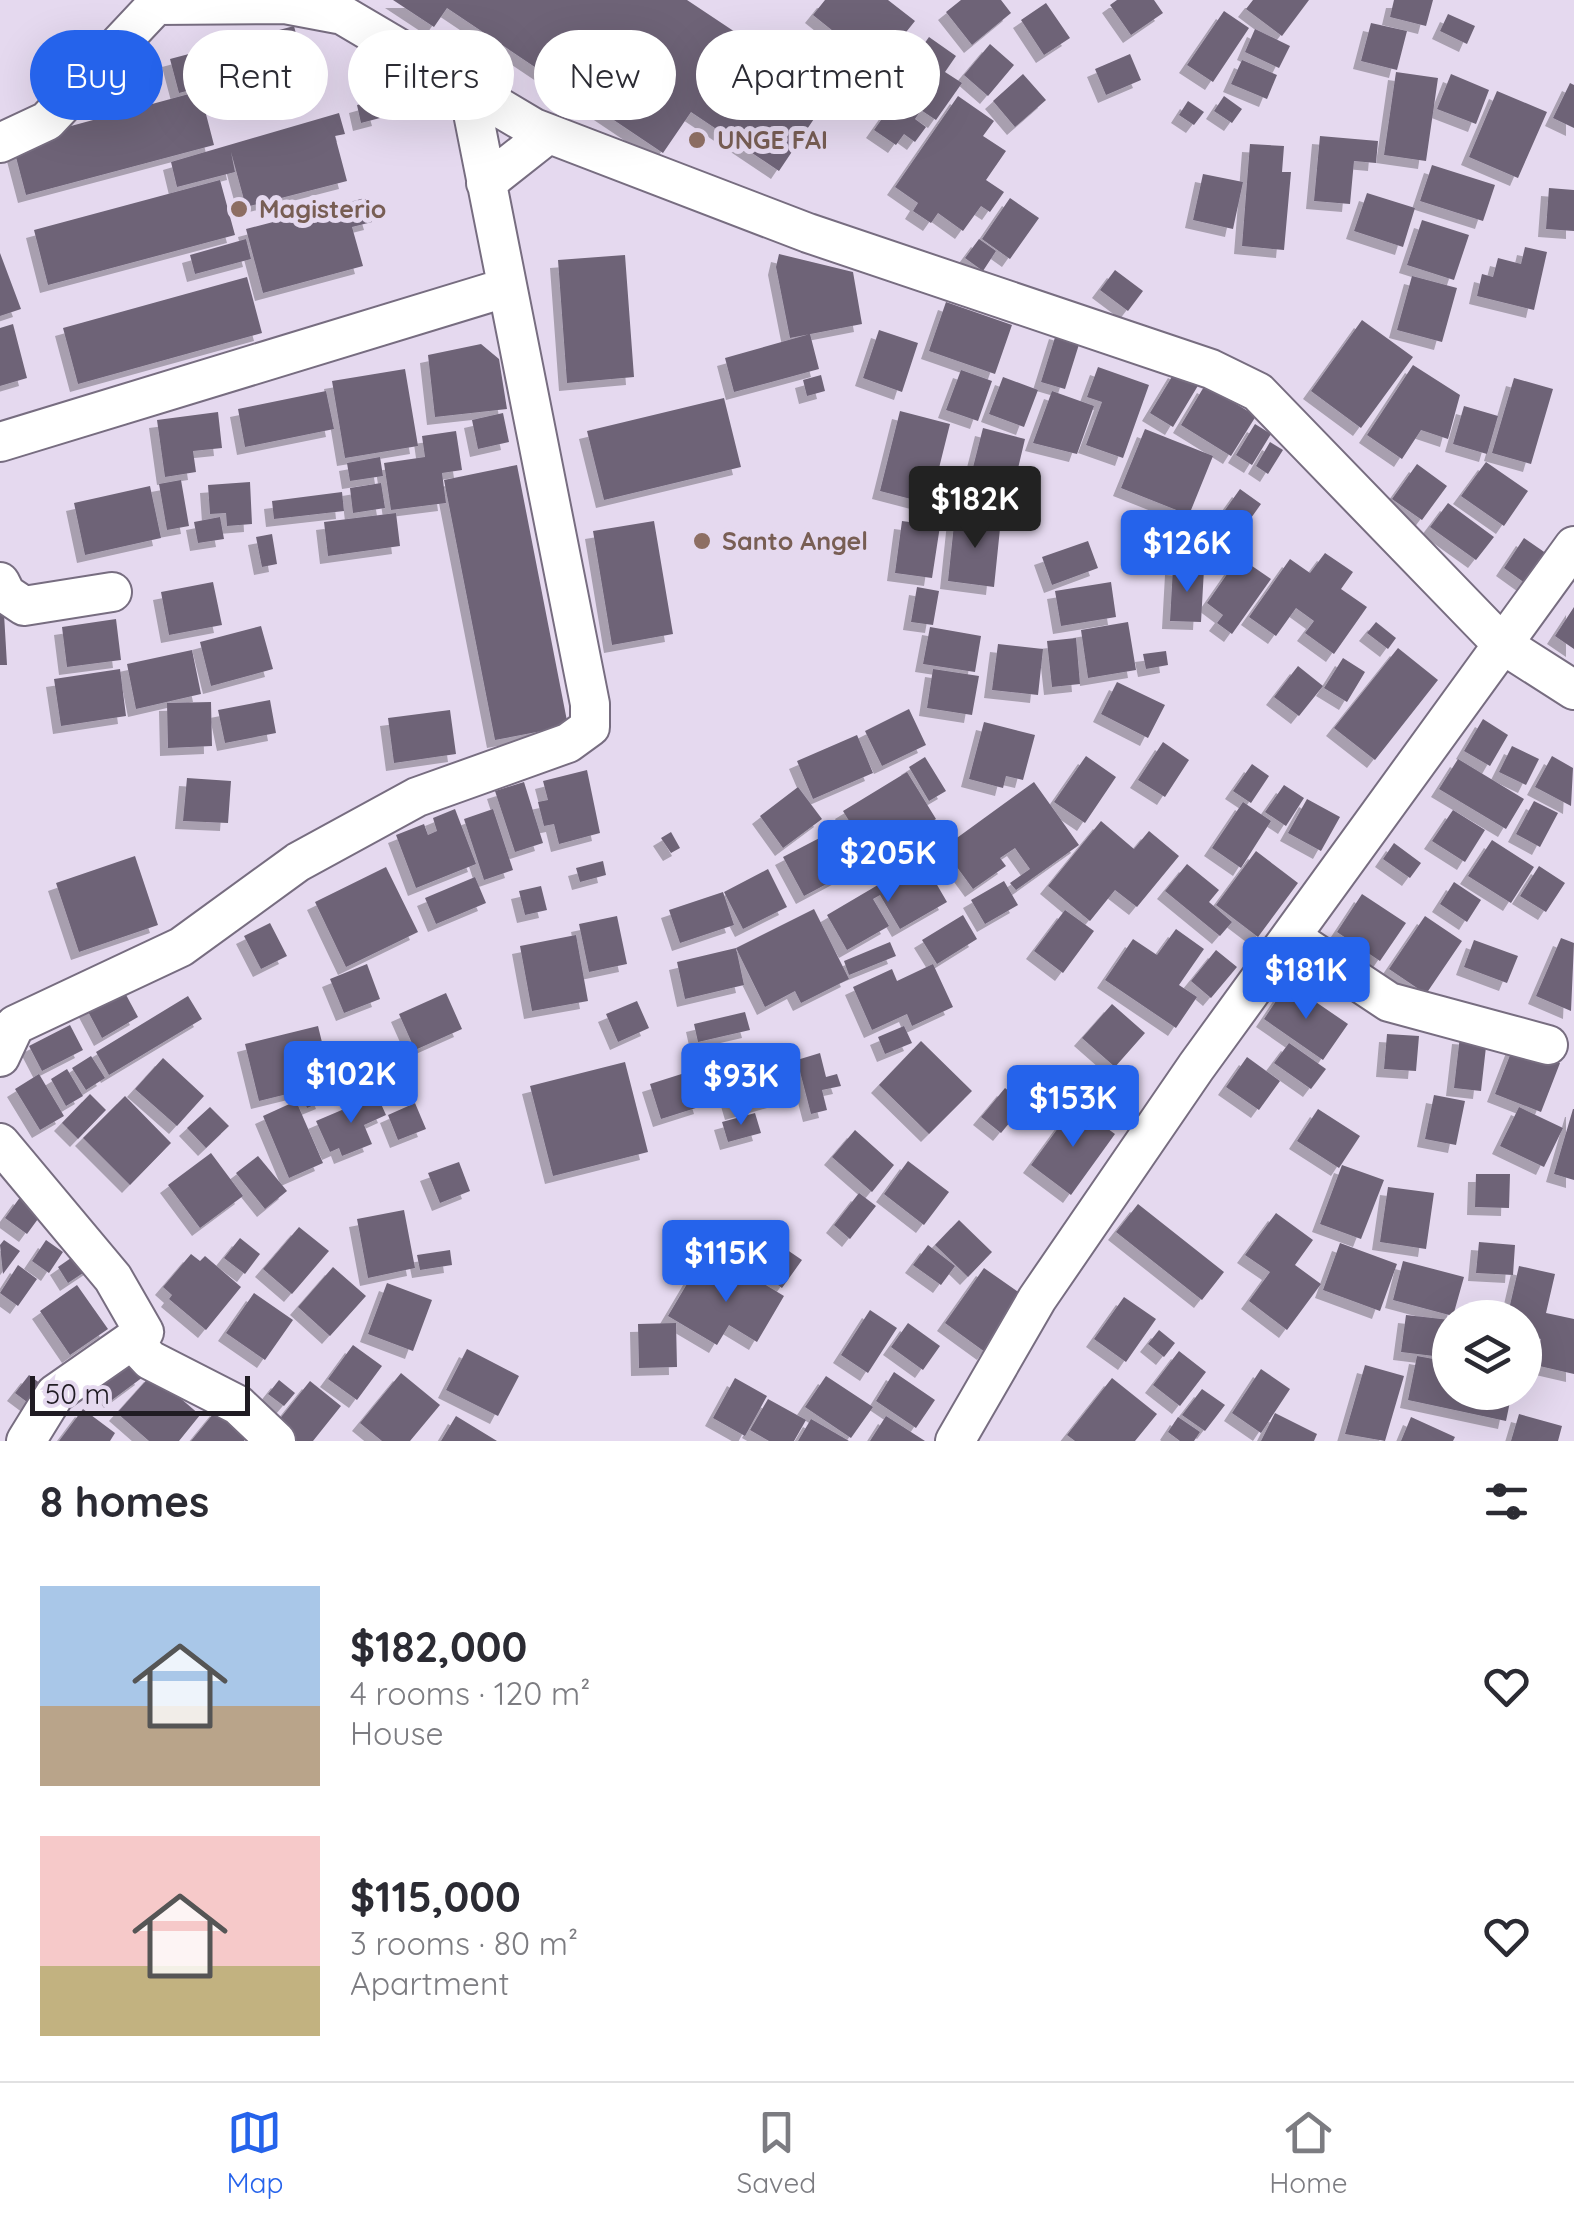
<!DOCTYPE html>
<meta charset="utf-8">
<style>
:root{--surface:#fff;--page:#f7f7f7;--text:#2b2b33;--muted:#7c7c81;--line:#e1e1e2;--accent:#2563eb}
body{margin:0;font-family:Quicksand,sans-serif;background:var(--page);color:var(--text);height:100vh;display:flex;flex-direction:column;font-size:38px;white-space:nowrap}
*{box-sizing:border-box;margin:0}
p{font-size:32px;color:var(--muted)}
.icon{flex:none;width:55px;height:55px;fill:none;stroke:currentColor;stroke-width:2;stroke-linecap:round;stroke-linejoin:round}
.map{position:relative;height:1441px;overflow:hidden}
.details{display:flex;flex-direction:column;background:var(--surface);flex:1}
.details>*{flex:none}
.guide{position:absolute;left:30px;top:30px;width:1000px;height:90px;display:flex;gap:20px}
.controls{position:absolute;left:1432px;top:1300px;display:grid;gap:20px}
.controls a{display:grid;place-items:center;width:110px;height:110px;border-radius:50%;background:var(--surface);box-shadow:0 10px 40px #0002;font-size:50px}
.scale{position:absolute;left:30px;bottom:25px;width:220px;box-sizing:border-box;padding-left:10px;border:5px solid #201c23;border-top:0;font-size:28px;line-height:35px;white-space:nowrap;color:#201c23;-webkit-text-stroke:8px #e5d9ef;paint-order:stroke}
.price{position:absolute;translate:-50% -85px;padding:0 22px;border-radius:10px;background:var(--accent);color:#fff;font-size:32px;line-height:65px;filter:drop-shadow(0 2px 5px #0008)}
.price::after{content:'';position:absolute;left:50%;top:60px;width:30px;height:22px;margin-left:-15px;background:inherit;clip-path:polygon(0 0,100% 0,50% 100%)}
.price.selected{background:#222;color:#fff}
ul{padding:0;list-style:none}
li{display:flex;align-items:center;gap:30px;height:250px;padding:0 40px}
li span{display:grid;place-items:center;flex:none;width:280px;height:200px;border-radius:0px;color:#555}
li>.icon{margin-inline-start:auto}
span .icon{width:120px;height:120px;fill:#fffc;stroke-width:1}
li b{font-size:42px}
h2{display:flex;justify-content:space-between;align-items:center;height:120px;padding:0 40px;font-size:42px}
.pill{padding:0 35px;border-radius:45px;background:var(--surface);box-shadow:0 10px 40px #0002;font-size:35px;line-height:90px}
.pill.selected{background:var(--accent);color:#fff}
.tab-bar{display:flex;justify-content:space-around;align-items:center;height:140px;border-top:2px solid var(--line);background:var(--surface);font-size:28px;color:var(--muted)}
.tab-bar a{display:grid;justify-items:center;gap:5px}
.tab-bar .selected{color:var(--accent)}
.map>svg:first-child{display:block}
.building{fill:#6e6477;filter:url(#shadow)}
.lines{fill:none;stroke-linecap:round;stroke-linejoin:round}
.minor-casing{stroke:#776d80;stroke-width:42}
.minor{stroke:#fff;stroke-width:38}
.education-dot{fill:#8d6e63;stroke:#e5d9ef;stroke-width:4}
.labels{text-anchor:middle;stroke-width:10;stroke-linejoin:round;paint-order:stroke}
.education-label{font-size:25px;font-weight:bold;fill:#785e54;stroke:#e5d9ef;text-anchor:start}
</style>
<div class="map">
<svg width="1574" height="1441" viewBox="0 0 1574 1441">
<defs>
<filter id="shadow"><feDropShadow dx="-8" dy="8" stdDeviation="0" flood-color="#0004"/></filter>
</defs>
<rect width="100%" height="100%" fill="#e5d9ef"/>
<path class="building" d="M393 0H687L830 95 779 171 691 112 663 153 447 8 434 27Z
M825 0H888L915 21 878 67 813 15Z
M961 0H1001L1011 13 972 45 946 12Z
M1117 0H1154L1163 13 1131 35 1110 5Z
M1253 0H1309L1282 36 1246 9Z
M1394 0H1433L1426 26 1390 17Z
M1046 3 1070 38 1044 55 1021 20Z
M1224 11 1249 28 1213 82 1187 65Z
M1448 14 1475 26 1467 44 1440 31Z
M1371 23 1407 31 1397 70 1361 61Z
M294 26 308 81 207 108 202 87 179 93 170 59Z
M1255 29 1290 46 1279 68 1245 52Z
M929 37 956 56 945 72 962 83 936 120 921 110 915 119 926 127 915 142 904 134 896 145 874 130 893 103 886 98Z
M990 44 1014 65 988 96 964 75Z
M1130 54 1141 80 1106 95 1095 69Z
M1242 60 1277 75 1267 99 1231 84Z
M1396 72 1438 78 1426 161 1384 155Z
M1023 74 1046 100 1015 127 993 101Z
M1451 74 1489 90 1476 124 1437 109Z
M1570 83 1574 85V128L1553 118Z
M200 91 214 145 26 195 12 142Z
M1497 91 1547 112 1518 178 1469 157Z
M958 96 994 121 983 136 1006 151 986 180 1004 192 990 212 981 206 963 231 938 213 931 223 913 211 918 203 895 187Z
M1224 96 1242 109 1232 123 1214 111Z
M375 100 380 118 361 123 357 105Z
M1188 101 1204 112 1194 125 1179 115Z
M339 113 345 134 335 136 347 181 246 207 231 152 235 172 177 187 171 162Z
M1320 136 1378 141 1376 163 1354 161 1350 204 1314 201Z
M1250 144 1284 146 1282 172H1291L1284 250 1242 246Z
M1432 165 1495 185 1483 221 1420 201Z
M1203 174 1243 182 1233 229 1193 220Z
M220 180 235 235 48 285 34 230Z
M1549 188 1574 190V231L1546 229Z
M1367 193 1415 208 1403 247 1354 231Z
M365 198 372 222 352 227 363 266 263 293 246 229Z
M1010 198 1039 218 1010 259 982 239Z
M1422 220 1469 235 1454 280 1407 265Z
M246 239 251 259 195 274 190 255Z
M979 239 996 251 983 271 965 258Z
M1525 247 1547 252 1534 310 1477 296 1482 274 1493 277 1498 258 1521 264Z
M0 253 21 309 0 316Z
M779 254 853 272 862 324 790 338 776 267Z
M625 255 634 377 567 383 558 260Z
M1115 270 1143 291 1128 311 1100 290Z
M1412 276 1457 288 1442 342 1397 330Z
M247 277 262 333 78 384 63 328Z
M946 302 1012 325 995 374 929 351Z
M1362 320 1413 357 1361 428 1311 391Z
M13 324 27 378 0 386V328Z
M879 330 918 343 902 392 863 378Z
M1057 331 1081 338 1065 389 1041 382Z
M810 334 819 369 734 392 725 358Z
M481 344 499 359 507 409 435 417 428 355Z
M1413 365 1460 395 1448 439 1421 430 1402 459 1367 435Z
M1098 367 1149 385 1123 458 1086 445 1102 402 1087 397Z
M405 369 418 446 345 458 332 381Z
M961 370 992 381 978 421 946 410Z
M1176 370 1199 384 1173 427 1150 413Z
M821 375 825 391 807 396 803 380Z
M1003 377 1038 390 1024 427 989 414Z
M1514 378 1553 389 1531 464 1492 453Z
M1205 385 1256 416 1231 456 1181 425Z
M326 391 334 429 245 447 238 409Z
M1052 391 1094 406 1077 454 1033 443Z
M724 398 741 467 604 500 587 431Z
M1464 406 1498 416 1487 454 1453 444Z
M900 411 950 424 930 504 880 491Z
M218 412 222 448 193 451 196 472 165 477 157 420Z
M503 413 509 442 478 449 472 420Z
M1255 424 1271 434 1252 465 1236 455Z
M983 428 1025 439 1010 502 967 491Z
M1145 429 1213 456 1189 515 1121 488Z
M456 431 462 470 442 473 446 503 391 510 384 463 425 457 422 436Z
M1270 442 1283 450 1268 474 1256 466Z
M380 457 383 476 350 481 347 463Z
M1486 462 1528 491 1504 526 1461 496Z
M1417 464 1447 486 1422 520 1392 499Z
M517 465 568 726 495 740 444 480Z
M181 480 189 526 167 530 159 484Z
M250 482 252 524 227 526 226 513 210 514 208 485Z
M381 483 385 508 353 513 350 488Z
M150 486 161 538 85 555 74 503Z
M1240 489 1261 504 1229 549 1208 534Z
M342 492 344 511 274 519 272 501Z
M1448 503 1494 537 1476 560 1430 527Z
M396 513 400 546 328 556 324 522Z
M955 515 1001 519 994 587 948 581Z
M220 517 224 539 198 543 194 522Z
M654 521 673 634 612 645 593 531Z
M902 521 940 526 932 578 895 573Z
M272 534 277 564 262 567 256 537Z
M1524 538 1550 556 1529 586 1504 568Z
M1088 541 1098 568 1052 585 1042 557Z
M1325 553 1353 572 1341 589 1367 607 1334 654 1305 633 1314 621 1296 608 1276 636 1249 617 1290 559 1310 573Z
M1239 557 1271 579 1232 634 1217 623 1223 615 1207 603Z
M1173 567 1204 569 1201 622 1170 621Z
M213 582 222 625 169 635 161 592Z
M1111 582 1116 617 1061 626 1055 591Z
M917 587 939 591 933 625 911 622Z
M1574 607V649L1555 636Z
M4 614 7 665H0V615Z
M116 619 121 660 67 667 62 627Z
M1128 622 1136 670 1088 678 1081 630Z
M1376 622 1396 638 1388 649 1367 633Z
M261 626 273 669 211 686 200 642Z
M930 627 981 636 975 672 923 664Z
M1076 638 1080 684 1052 687 1047 641Z
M998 644 1043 649 1038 695 992 690Z
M1398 648 1438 680 1375 760 1334 728Z
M192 650 201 694 136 709 127 664Z
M1166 651 1168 665 1146 669 1143 654Z
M1343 658 1365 672 1347 702 1324 688Z
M1298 666 1323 686 1299 716 1274 697Z
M120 669 126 716 61 726 54 679Z
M933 669 979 676 972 715 927 708Z
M1117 682 1165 705 1148 738 1101 714Z
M270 700 276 733 225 743 218 710Z
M211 702 212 746 168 748 167 703Z
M909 709 926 745 882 766 865 731Z
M450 710 456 754 394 763 388 718Z
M1483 719 1508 735 1490 766 1464 751Z
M984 722 1035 735 1023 780 1006 776 1003 788 969 779Z
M857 735 873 773 813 799 797 761Z
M1163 742 1189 760 1165 797 1138 780Z
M1512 746 1539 759 1526 785 1499 772Z
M1086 756 1116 777 1085 823 1054 802Z
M1552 756 1573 768 1571 806 1535 787Z
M925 757 946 791 929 801 909 767Z
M1458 759 1524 799 1506 829 1439 789Z
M1252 764 1269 776 1251 803 1233 791Z
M587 770 600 833 559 844 554 824 544 826 538 802 548 800 543 781Z
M907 772 936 819 872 858 843 811Z
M187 778 231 781 228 823 183 821Z
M524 782 543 843 515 852 495 791Z
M1034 782 1079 845 1016 890 1010 883 1030 869 1015 848 1000 858 1006 866 973 889 943 848Z
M1284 785 1304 798 1286 826 1265 812Z
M798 787 822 819 783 848 760 816Z
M1307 799 1340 817 1321 851 1288 833Z
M1534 801 1558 813 1540 847 1516 834Z
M1243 802 1271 821 1241 868 1212 848Z
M455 809 476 864 416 888 396 835 424 824 428 835 437 831 433 818Z
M493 809 513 870 484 880 464 819Z
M1453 810 1485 830 1465 862 1432 841Z
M1101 821 1134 849 1149 831 1179 856 1137 907 1115 890 1090 921 1048 886Z
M671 832 680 848 671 853 661 838Z
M831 832 851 871 804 896 783 857Z
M1492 840 1534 867 1511 903 1468 876Z
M1394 843 1421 863 1410 878 1383 859Z
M1256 851 1298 883 1258 937 1216 905Z
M135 856 158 925 79 952 56 883Z
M922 859 947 902 900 929 880 895 873 899 889 926 847 950 827 915Z
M603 861 606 875 580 882 576 868Z
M1187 864 1219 890 1209 902 1232 922 1220 936 1165 891Z
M1539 866 1565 883 1546 912 1520 896Z
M386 867 418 932 346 967 315 902Z
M768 869 787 907 743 929 724 892Z
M475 877 486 903 436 924 425 898Z
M1004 881 1018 905 985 924 971 900Z
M1454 882 1481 900 1467 922 1440 904Z
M541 886 547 910 525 915 519 891Z
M723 892 734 925 680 943 669 910Z
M1362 894 1406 923 1380 961 1337 932Z
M814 909 849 979 801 1003 795 991 765 1007 736 948Z
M1065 910 1094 931 1063 973 1034 951Z
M963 915 977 939 937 964 922 940Z
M617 916 627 964 589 972 579 924Z
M1425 916 1462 941 1426 994 1389 969Z
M270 923 287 956 261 969 244 936Z
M1176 929 1204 949 1179 985 1197 997 1176 1028 1105 980 1133 939 1157 955Z
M576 935 588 1001 532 1011 520 946Z
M1561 938 1574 943 1571 1011 1536 996Z
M1474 940 1518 956 1507 983 1464 967Z
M890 942 896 956 849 975 844 961Z
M736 948 744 985 685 999 677 962Z
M1216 950 1237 967 1211 998 1191 981Z
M367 964 380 999 344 1013 330 979Z
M933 964 953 1007 912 1026 907 1014 872 1030 853 987 892 969 897 981Z
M118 980 138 1017 102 1038 82 1000Z
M1288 983 1348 1024 1323 1060 1264 1019Z
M446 993 462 1029 415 1050 399 1014Z
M188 996 202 1019 109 1075 96 1052Z
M637 1001 649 1028 618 1042 606 1014Z
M1112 1004 1145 1033 1115 1067 1082 1038Z
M745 1012 750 1030 698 1042 694 1024Z
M70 1025 83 1050 42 1071 29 1046Z
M318 1026 332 1083 259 1101 245 1044Z
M904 1026 912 1043 885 1054 878 1037Z
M1387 1034 1419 1036 1416 1071 1384 1069Z
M1460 1036 1487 1038 1481 1091 1454 1088Z
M921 1041 972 1091 929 1134 879 1085Z
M1289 1043 1326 1069 1311 1089 1274 1063Z
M1514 1045 1560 1063 1541 1112 1495 1094Z
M820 1053 826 1077 837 1074 841 1086 822 1090 827 1110 811 1114 797 1060Z
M777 1055 789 1096 733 1112 721 1071Z
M91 1056 105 1078 86 1090 72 1068Z
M1247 1057 1280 1081 1259 1110 1226 1087Z
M163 1058 204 1096 177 1126 135 1089Z
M625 1062 648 1152 553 1176 530 1086Z
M67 1069 83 1096 66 1106 51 1079Z
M691 1071 702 1106 661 1119 650 1084Z
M39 1074 64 1116 40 1130 15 1089Z
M1005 1088 1025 1104 1001 1133 981 1117Z
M320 1091 324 1101 307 1108 303 1098Z
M90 1094 106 1110 78 1139 62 1123Z
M377 1095 386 1115 364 1125 372 1144 342 1156 339 1148 330 1152 316 1121Z
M1434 1095 1465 1101 1456 1145 1425 1139Z
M125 1096 171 1143 130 1185 83 1138Z
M296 1101 323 1163 289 1178 263 1116Z
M415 1103 426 1129 398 1140 388 1115Z
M1075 1105 1115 1134 1071 1195 1031 1165Z
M210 1107 229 1126 206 1148 187 1128Z
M1519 1107 1563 1128 1544 1167 1500 1146Z
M1318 1109 1360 1136 1339 1168 1297 1141Z
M1573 1109H1574V1180L1554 1174Z
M755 1113 761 1133 728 1142 722 1122Z
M855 1130 894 1165 872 1192 832 1157Z
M211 1153 243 1196 200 1228 168 1185Z
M258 1156 287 1191 265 1209 236 1173Z
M908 1161 949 1192 924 1225 884 1194Z
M459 1162 470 1191 440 1203 428 1173Z
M1342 1165 1384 1180 1361 1239 1320 1224Z
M1476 1174H1510L1509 1208 1475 1207Z
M1388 1187 1434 1193 1426 1249 1380 1242Z
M859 1193 876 1206 850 1239 834 1225Z
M21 1196 43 1212 27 1234 5 1218Z
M1138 1204 1224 1272 1202 1300 1116 1232Z
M404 1210 415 1268 368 1278 357 1219Z
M1276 1213 1313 1240 1295 1265 1321 1284 1287 1330 1249 1301 1270 1272 1245 1255Z
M959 1220 992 1252 968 1277 935 1245Z
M299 1227 329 1251 292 1294 263 1269Z
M240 1238 260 1254 245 1274 224 1258Z
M4 1240 20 1251 3 1274 0 1245Z
M46 1240 63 1252 49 1273 32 1261Z
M1479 1242 1515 1245 1513 1275 1476 1273Z
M777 1243 802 1260 782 1288 757 1270Z
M1340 1243 1397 1264 1380 1311 1323 1290Z
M928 1245 955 1266 941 1285 913 1265Z
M450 1250 452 1265 420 1270 417 1255Z
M81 1251 92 1267 68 1283 58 1267Z
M191 1254 200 1261 205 1256 241 1287 206 1330 169 1299 172 1295 163 1287Z
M1403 1261 1464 1277 1453 1316 1393 1300Z
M18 1265 37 1279 18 1306 0 1293Z
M734 1266 784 1296 757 1342 729 1325 717 1345 668 1316 697 1267 725 1283Z
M1519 1266 1555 1274 1546 1313 1574 1319V1374L1535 1365 1541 1339 1525 1336V1318H1507Z
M333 1267 366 1296 330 1336 298 1307Z
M984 1268 1024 1296 985 1352 945 1323Z
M387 1283 432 1300 413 1351 368 1334Z
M77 1285 108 1329 70 1355 40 1311Z
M254 1293 293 1320 265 1360 226 1333Z
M1124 1297 1156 1319 1126 1362 1094 1339Z
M870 1310 897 1328 868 1373 841 1355Z
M1406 1315 1450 1320V1358L1401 1352Z
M676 1323 677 1367 639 1368 638 1324Z
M908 1323 940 1346 923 1370 891 1347Z
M1159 1330 1175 1343 1164 1357 1148 1344Z
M353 1345 382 1366 357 1400 328 1379Z
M467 1349 519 1376 498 1416 446 1390Z
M123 1350 143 1377 112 1400 92 1374Z
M1179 1351 1206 1372 1180 1406 1153 1385Z
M1417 1356 1450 1362V1392H1512L1506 1421 1408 1400Z
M1365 1365 1404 1376 1385 1441 1345 1434Z
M1261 1369 1290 1389 1261 1433 1232 1413Z
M894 1372 935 1400 916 1428 876 1401Z
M401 1373 440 1405 410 1441H382L360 1423Z
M152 1374 200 1415 179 1441H149L117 1413Z
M29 1375 49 1390 35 1408 15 1393Z
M826 1376 873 1407 851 1438 805 1407Z
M735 1378 767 1396 745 1436 713 1418Z
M1112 1378 1157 1414 1135 1441H1075L1067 1435Z
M279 1380 295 1393 284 1406 268 1394Z
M310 1381 341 1406 313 1441H293L274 1426Z
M1202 1389 1225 1405 1205 1431 1182 1415Z
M768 1399 806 1420 794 1441H769L750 1430Z
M218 1408 250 1433 244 1441H191Z
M83 1409 115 1433 110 1441H59Z
M1275 1413 1317 1434 1314 1441H1261Z
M1519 1414 1562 1426 1558 1441H1511Z
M456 1416 497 1441H441Z
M886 1416 925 1441H870Z
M1178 1417 1200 1432 1194 1441H1180L1168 1432Z
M1411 1417 1455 1437 1453 1441H1401Z
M811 1419 849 1441H798Z"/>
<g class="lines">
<g class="minor-casing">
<path id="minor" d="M317 0 534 128 808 233 1211 369 1258 392 1502 644 1574 690
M0 143 47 121 156 5 285 4 338 14
M486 183 548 134
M0 442 505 288
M0 582 6 594 24 606 112 592
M1291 937 1389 1002 1548 1045
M0 1057 15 1025 181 947 298 862 417 797 568 743 590 727V704L469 93
M0 1143 113 1278 144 1332 136 1345 150 1360 238 1405 276 1441
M26 1441 55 1394 144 1332
M955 1441 1037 1299 1196 1067 1574 546"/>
</g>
<use href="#minor" class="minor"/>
</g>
<g class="education-dot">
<circle cx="697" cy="140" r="10"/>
<circle cx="239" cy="209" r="10"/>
<circle cx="702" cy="541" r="10"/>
</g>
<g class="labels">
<g class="education-label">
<text x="717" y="149">UNGE FAI</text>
<text x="259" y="218">Magisterio</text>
<text x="722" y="550">Santo Angel</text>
</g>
</g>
</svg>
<div class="controls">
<a><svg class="icon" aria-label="layers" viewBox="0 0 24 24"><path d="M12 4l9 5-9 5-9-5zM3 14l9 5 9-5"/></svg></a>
</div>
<div class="scale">50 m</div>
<b class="price selected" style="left:975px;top:551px">$182K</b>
<b class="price" style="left:1187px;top:595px">$126K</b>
<b class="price" style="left:888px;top:905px">$205K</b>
<b class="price" style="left:1306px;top:1022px">$181K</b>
<b class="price" style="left:351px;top:1126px">$102K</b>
<b class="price" style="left:741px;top:1128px">$93K</b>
<b class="price" style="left:1073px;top:1150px">$153K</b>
<b class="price" style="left:726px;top:1305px">$115K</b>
<div class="guide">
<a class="pill selected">Buy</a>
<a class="pill">Rent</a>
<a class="pill">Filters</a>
<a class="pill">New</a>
<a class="pill">Apartment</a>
</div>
</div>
<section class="details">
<h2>8 homes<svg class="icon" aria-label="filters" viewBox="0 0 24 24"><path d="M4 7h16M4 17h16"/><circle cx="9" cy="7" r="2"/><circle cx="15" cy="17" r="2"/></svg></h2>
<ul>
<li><span style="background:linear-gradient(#a9c7e8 60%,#b9a48a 0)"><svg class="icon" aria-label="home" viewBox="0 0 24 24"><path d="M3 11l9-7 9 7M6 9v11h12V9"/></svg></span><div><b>$182,000</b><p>4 rooms · 120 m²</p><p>House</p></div><svg class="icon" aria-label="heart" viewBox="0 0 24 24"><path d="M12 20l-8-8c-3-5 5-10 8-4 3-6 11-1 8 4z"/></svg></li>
<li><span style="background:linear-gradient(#f6c9c9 65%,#c2b280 0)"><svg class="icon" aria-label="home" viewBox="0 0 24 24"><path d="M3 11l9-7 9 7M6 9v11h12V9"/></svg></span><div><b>$115,000</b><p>3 rooms · 80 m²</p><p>Apartment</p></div><svg class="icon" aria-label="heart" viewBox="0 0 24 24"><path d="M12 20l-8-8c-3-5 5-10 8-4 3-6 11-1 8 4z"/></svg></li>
</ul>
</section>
<nav class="tab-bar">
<a class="selected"><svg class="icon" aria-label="map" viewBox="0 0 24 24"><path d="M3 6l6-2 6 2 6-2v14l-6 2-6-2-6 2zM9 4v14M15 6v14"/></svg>Map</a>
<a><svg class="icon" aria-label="saved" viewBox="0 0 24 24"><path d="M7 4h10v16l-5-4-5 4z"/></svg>Saved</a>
<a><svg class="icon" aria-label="home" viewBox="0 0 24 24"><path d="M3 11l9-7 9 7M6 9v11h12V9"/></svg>Home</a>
</nav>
